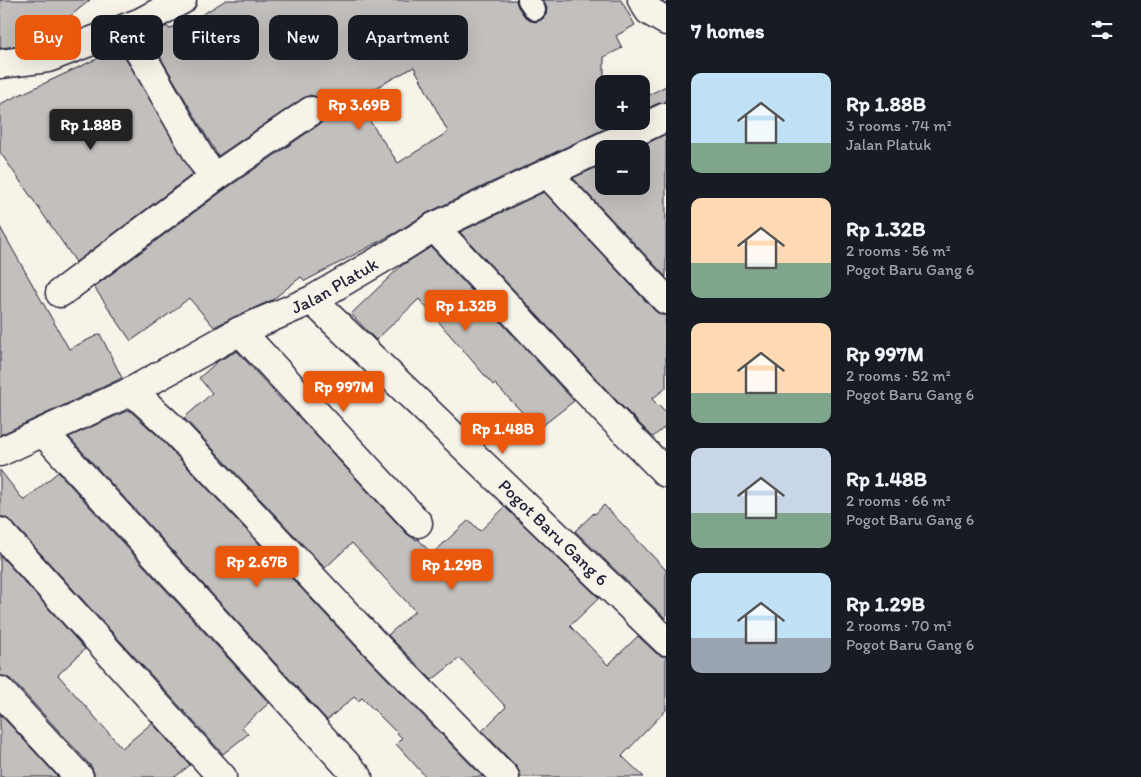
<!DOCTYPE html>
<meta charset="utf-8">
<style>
:root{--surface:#171b24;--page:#242831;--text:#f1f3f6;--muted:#9ea1a6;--accent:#ea580c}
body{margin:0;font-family:Itim,sans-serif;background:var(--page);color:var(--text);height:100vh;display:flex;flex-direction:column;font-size:19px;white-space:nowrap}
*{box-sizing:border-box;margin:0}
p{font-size:16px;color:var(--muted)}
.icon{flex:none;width:28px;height:28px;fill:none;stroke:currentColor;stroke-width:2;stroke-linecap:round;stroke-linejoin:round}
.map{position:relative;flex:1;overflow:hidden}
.sheet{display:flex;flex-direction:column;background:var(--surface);width:475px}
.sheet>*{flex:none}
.banner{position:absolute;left:15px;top:15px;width:475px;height:45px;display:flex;gap:10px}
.buttons{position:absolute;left:595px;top:75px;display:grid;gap:10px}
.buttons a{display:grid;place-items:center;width:55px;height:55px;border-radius:10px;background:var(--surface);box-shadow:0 5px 20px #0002;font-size:25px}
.price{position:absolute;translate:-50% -42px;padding:0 11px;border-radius:5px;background:var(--accent);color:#fff;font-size:16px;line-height:32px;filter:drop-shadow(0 1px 2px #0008)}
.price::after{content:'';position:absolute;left:50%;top:30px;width:15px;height:11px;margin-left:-8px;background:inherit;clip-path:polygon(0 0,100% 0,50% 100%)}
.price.on{background:#222;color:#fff}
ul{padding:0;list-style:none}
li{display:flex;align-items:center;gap:15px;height:125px;padding:0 25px}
li span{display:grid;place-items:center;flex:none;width:140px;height:100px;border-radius:10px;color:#555}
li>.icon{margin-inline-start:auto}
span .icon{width:60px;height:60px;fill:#fffc;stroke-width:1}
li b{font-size:21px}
h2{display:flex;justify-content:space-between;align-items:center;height:60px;padding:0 25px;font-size:21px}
.pill{padding:0 18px;border-radius:10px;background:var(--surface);box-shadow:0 5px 20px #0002;font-size:18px;line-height:45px}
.pill.on{background:var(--accent);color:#fff}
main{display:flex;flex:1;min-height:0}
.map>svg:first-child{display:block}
.building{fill:#c2bfbd;stroke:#22223b;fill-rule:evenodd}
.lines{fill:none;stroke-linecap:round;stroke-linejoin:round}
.service-casing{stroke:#22223b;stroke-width:24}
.minor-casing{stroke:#22223b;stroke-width:31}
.service{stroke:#f7f3e8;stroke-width:20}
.minor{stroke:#f7f3e8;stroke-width:28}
.labels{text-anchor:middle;stroke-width:4;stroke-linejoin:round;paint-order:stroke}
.street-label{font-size:18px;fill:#22223b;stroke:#f7f3e8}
</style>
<main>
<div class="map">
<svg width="666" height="777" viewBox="0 0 666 777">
<rect width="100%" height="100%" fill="#f7f3e8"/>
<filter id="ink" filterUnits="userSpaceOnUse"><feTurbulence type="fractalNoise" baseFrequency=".02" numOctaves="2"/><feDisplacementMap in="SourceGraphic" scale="10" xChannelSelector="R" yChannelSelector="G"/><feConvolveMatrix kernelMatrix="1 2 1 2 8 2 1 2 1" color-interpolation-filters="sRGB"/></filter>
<g filter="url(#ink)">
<path class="building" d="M0 0H90L36 44 0 48Z
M226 0H516L518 7 525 17 530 20 536 22 542 19 546 15 547 8 542 0H621L635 25 616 36 622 48 604 57V121H621L427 213 397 232 305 281 301 277 272 300 234 317 214 327 189 298 173 311 131 341 94 287 224 190 320 124 325 117 326 109 324 102 318 97 310 95 303 98 218 156 148 36 167 26 169 29 193 16 195 19ZM414 67 448 132 398 163 355 99Z
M120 48 193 174 76 262 0 152V104Z
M666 86V102L659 103 641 111V99Z
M666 134V277L573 178 604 164V186H641V149H636Z
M544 192 655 311 661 315H666V388L652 399 666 413V426L653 437 617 401 460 232Z
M0 227 69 349 100 334 122 378 0 435Z
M431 247 574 401 537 430 520 410 495 384 493 385 419 299 376 340 351 314 401 266Z
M237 351 284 403 285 402 407 534 416 540 418 539 432 554 469 520 480 531 505 507 599 598 570 626 608 665 638 636 656 653 662 656H666V710L622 756 644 777H520V773L516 766 482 731 506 707 460 658 432 680 388 635 415 611 352 543 325 568 184 418 212 393 199 378 218 361Z
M129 410 157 435 360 651 483 777H426L396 744 402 738 362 698 358 701 354 697 327 720 69 437Z
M0 470 24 501 58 472 269 703 242 727 248 734 223 754 12 522 5 517H0Z
M604 505 666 570V619L575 531 594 513 595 514Z
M0 555 85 649 58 675 122 748 152 723 190 765 175 777H94V773L91 766 12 680 5 676H0Z
M0 714 58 777H0Z"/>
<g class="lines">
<g class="service-casing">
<path id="service" d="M528 0 535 10"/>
</g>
<g class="minor-casing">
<g id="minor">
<path d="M642 0 649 11 666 21"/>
<path d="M0 64 48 58 141 22 182 0"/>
<path d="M547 173 666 300"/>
<path d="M215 177 311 111"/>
<path d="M434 227 606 412 666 473"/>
<path d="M60 293 215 177 202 161 126 28"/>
<path id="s1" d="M312 300 666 641"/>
<path d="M240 331 418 523"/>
<path d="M132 391 168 424 371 640 505 777"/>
<path d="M43 432 358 777"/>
<path id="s2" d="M0 452 132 391 240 331 312 300 404 246 434 227 666 117"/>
<path d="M0 532 222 777"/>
<path d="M0 691 79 777"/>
</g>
</g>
<use href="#service" class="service"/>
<use href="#minor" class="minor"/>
</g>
</g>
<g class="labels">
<g class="street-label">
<text dy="6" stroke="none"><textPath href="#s2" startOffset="374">Jalan Platuk</textPath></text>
<text dy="6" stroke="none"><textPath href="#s1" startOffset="335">Pogot Baru Gang 6</textPath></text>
</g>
</g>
</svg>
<div class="buttons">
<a>+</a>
<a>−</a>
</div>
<b class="price" style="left:359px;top:131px">Rp 3.69B</b>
<b class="price on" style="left:91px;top:151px">Rp 1.88B</b>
<b class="price" style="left:466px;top:332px">Rp 1.32B</b>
<b class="price" style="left:344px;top:413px">Rp 997M</b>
<b class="price" style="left:503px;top:455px">Rp 1.48B</b>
<b class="price" style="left:257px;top:588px">Rp 2.67B</b>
<b class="price" style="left:452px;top:591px">Rp 1.29B</b>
<div class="banner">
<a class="pill on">Buy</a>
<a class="pill">Rent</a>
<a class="pill">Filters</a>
<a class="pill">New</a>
<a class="pill">Apartment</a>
</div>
</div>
<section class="sheet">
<h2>7 homes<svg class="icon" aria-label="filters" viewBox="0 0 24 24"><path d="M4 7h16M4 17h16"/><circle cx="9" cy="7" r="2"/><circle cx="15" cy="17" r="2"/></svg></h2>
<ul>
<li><span style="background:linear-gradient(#bfe0f5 70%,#7fa58c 0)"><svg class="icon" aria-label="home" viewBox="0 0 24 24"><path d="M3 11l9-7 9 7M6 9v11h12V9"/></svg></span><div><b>Rp 1.88B</b><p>3 rooms · 74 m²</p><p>Jalan Platuk</p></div></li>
<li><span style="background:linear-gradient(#ffd9b3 65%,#7fa58c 0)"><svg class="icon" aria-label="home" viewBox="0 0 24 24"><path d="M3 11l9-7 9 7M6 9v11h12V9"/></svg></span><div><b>Rp 1.32B</b><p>2 rooms · 56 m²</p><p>Pogot Baru Gang 6</p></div></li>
<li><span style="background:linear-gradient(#ffd9b3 70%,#7fa58c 0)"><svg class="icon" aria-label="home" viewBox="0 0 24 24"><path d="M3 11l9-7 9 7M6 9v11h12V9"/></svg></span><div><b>Rp 997M</b><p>2 rooms · 52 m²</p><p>Pogot Baru Gang 6</p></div></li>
<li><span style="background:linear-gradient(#c9d6e8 65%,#7fa58c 0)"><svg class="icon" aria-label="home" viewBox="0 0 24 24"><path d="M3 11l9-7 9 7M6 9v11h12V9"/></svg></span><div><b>Rp 1.48B</b><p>2 rooms · 66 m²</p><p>Pogot Baru Gang 6</p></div></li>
<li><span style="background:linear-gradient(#bfe0f5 65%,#9aa5b1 0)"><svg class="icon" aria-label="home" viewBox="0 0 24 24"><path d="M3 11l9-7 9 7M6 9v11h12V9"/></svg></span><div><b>Rp 1.29B</b><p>2 rooms · 70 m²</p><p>Pogot Baru Gang 6</p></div></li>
</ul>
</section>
</main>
